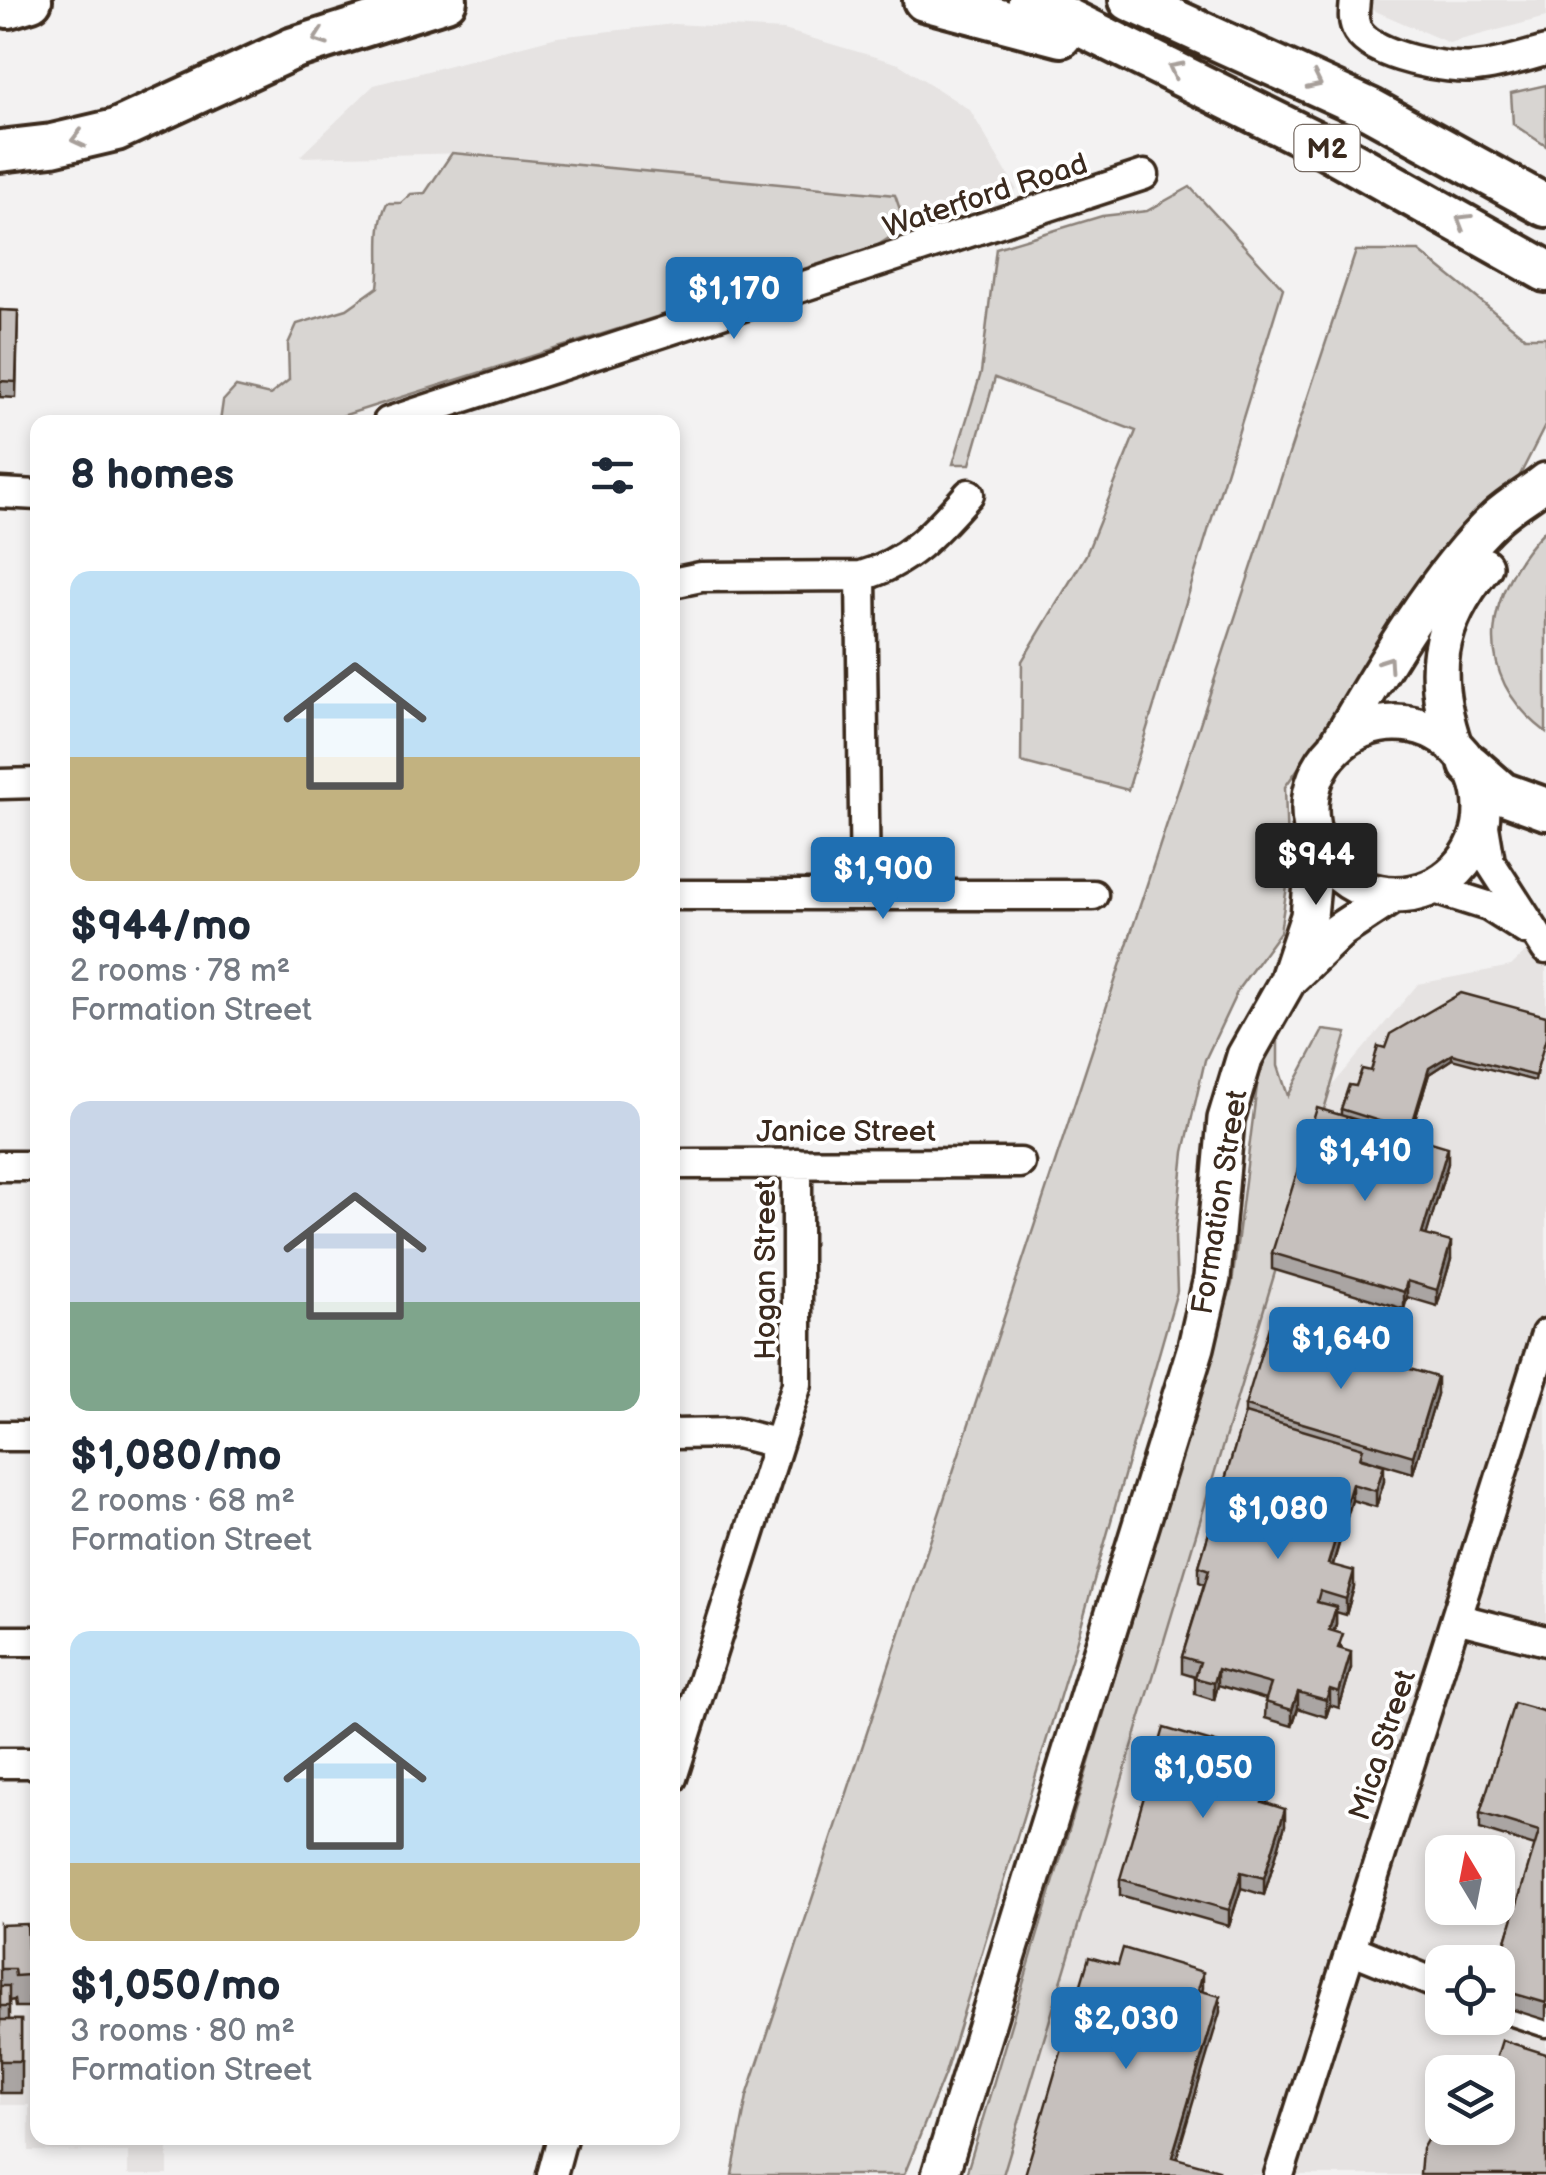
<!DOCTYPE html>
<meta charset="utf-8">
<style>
:root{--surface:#fff;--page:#f2f2f3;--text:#1f2937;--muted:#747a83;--accent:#1f6fb2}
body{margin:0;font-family:"Balsamiq Sans",sans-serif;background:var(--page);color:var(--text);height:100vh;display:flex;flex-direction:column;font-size:38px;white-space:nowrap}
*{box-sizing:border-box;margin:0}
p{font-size:32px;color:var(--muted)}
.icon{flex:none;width:55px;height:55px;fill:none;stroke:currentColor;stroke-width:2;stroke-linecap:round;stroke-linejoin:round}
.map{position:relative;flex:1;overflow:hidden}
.details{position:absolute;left:30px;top:415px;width:650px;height:1730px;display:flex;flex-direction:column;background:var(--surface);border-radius:20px;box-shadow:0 5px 15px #0003}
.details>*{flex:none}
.needle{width:65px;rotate:350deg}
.buttons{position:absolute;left:1425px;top:1835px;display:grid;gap:20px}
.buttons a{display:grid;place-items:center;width:90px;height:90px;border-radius:20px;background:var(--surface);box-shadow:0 5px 15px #0003;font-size:50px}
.price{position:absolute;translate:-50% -85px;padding:0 22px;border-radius:10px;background:var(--accent);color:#fff;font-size:32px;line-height:65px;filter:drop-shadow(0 2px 5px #0008)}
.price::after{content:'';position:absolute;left:50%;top:60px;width:30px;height:22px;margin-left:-15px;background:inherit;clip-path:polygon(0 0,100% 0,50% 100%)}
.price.selected{background:#222;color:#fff}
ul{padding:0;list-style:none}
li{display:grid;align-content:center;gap:20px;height:530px;padding:0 40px}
li span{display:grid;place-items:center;height:310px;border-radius:20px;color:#555}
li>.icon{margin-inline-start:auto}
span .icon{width:180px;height:180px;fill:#fffc;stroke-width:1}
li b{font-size:42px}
h2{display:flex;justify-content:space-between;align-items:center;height:120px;padding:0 40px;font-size:42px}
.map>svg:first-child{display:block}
.built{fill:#e6e3e2;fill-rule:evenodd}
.green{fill:#d8d5d2;stroke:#8a8078;stroke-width:2.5}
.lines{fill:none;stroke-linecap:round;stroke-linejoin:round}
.minor-casing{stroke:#3b2a1e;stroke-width:35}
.major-casing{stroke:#3b2a1e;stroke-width:42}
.highway-casing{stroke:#3b2a1e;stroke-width:48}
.minor{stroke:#fff;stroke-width:28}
.major{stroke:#fff;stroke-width:35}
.highway{stroke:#fff;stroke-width:40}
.wall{fill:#aaa5a3;stroke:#3b2a1e;stroke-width:2.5}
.shaded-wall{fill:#8b8684;stroke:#3b2a1e;stroke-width:2.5}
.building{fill:#c6c0bd;stroke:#3b2a1e;stroke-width:2.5}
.oneway{stroke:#a79f9a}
.labels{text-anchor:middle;stroke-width:8;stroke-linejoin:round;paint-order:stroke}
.shield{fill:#fff;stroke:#766a62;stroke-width:2.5}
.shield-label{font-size:28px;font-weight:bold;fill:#3b2a1e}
.street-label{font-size:30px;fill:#3b2a1e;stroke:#fff}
</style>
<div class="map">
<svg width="1546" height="2175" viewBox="0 0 1546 2175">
<rect width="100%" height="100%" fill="#f3f2f2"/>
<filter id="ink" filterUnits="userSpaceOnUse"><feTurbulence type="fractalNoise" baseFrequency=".01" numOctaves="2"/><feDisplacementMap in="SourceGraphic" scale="20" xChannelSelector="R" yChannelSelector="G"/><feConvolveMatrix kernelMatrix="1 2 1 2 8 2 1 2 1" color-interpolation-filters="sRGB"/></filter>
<g filter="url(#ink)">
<path class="built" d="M1350 0H1546V17L1449 43Z
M674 24 784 30 899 64 970 110 1017 190 906 227 895 195 469 153 299 157 374 85 557 37Z
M1546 933V2175H1002L1327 1092 1418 984 1511 966ZM1442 1852H1498V1908H1442ZM1442 1962H1498V2018H1442ZM1442 2072H1498V2128H1442Z
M0 1948H37L38 2138H168V2175H128V2152L29 2151V2105H0Z"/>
<path class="green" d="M1546 85V146L1513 124 1511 93Z
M452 153 895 195 906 227 872 249 323 422H220L223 401 236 387 270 395 289 380 288 344 297 324 347 309 378 287C382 257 374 230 387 203H401L411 194 425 193Z
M1190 187 1283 288 1128 790 1021 762 1022 661 1086 555 1136 431 995 378 970 464H953L981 373 996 248 1102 216 1147 211Z
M1356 251H1419L1525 337H1546V424L1518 479 1439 569 1285 787 1288 880 1280 932 1239 988 1205 1060 1184 1152 1175 1237 1177 1291 1074 1650 945 2073 904 2175H732L747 2096Z
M1546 529V732C1468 673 1486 590 1546 529Z
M1323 1030 1347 1033 1003 2175H966L1232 1284 1257 1086 1265 1055 1278 1041V1066L1288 1096Z"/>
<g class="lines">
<g class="minor-casing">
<path id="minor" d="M1355 0C1354 11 1352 21 1358 31 1374 57 1448 70 1476 67 1500 65 1523 57 1546 51
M388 422 1144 175
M0 493 38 495
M861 576 865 893
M672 583 701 577 861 576C909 563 937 530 969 494
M0 784 38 783
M1482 814 1490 862 1546 949
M1431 888 1488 906 1526 930
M672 895H1093
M672 1164 1020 1163
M0 1166H38
M672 1434 737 1433 776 1443
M0 1436H38
M1456 1618 1546 1641
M0 1641H38
M0 1763H38
M672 1778 797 1384V1163
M1351 1949 1442 1986
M1498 2006 1546 2022
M552 2175 562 2138
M1279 2175 1546 1334"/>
</g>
<g class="major-casing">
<path id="major" d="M1310 809a86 86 0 1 1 172 0a86 86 0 1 1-172 0Z
M1337 745C1379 673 1436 574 1496 518 1511 504 1530 494 1546 481
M1454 746C1430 675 1435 625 1484 566
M1291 977 1340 930 1393 895
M940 2175 1196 1347 1212 1278 1226 1119 1245 1056 1287 982 1309 916 1316 843"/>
</g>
<g class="highway-casing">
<path id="highway" d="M924 0 1061 36
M1029 0 1327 148 1546 271
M1130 0 1370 109 1546 206
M8 7 31 0
M0 151 52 145 116 130 294 48 446 0
M1470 765 1502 793 1546 809"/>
</g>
<use href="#minor" class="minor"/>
<use href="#major" class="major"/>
<use href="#highway" class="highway"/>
</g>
<path class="wall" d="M0 310 18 311 16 398 0 397Z
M1546 1016 1535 1081 1452 1059 1429 1074 1410 1136 1448 1163 1426 1235 1451 1259 1437 1306 1407 1297 1404 1309 1272 1269V1253L1341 1114V1109L1356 1086 1371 1071 1385 1048Z
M1437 1394 1413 1473 1363 1458 1384 1481 1376 1507 1352 1500 1333 1565 1354 1587 1346 1615 1336 1612V1624L1334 1632 1351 1668 1339 1708 1330 1705 1326 1717 1298 1708 1292 1726 1265 1718 1266 1699 1218 1685 1214 1700 1195 1694V1677L1182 1673V1657L1204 1584 1199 1582V1566L1245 1414V1406Z
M1546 1712V2020L1498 2005V1967L1535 1846 1480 1829V1813Z
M1274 1777 1267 1803 1285 1825 1264 1895 1241 1888 1229 1926 1120 1895V1879Z
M0 1925 29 1975V2007H15L14 2000 9 2001V2020H21V2093H0Z
M34 1927H38V2009H36Z"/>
<path class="shaded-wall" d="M1452 1054V1059L1429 1074 1410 1136V1131L1429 1068Z
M1448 1147V1163L1422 1250V1234Z
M1451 1242V1259L1437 1306V1290Z
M1407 1281V1297L1404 1309V1292Z
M1437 1377V1394L1413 1473V1456Z
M1384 1465V1481L1376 1507V1491Z
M1352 1484V1500L1328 1580V1564Z
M1354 1571V1587L1346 1615V1599Z
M1336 1607V1624L1329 1646V1630Z
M1351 1652V1668L1339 1708V1692Z
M1218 1669V1685L1214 1700V1683Z
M1330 1689V1705L1326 1717V1700Z
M1298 1692V1708L1292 1726V1710Z
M1274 1760V1777L1262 1818V1802Z
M1285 1809V1825L1264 1895V1878Z
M1241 1872V1888L1229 1926V1910Z
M1203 1972V1988L1198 2006V1990Z
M1220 1996V2012L1172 2173V2157Z"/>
<path class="building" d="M0 310 18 311 16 382 0 381Z
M1461 993 1546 1016V1038L1535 1076 1452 1054 1429 1068 1410 1131 1341 1109 1349 1085 1356 1086 1362 1069 1371 1071 1378 1046 1385 1048 1390 1034Z
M1317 1108 1448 1147 1422 1234 1451 1242 1437 1290 1407 1281 1404 1292 1272 1253Z
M1269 1327 1437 1377 1413 1456 1245 1406Z
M1245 1413 1363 1448 1360 1458 1384 1465 1376 1491 1352 1484 1328 1564 1354 1571 1346 1599 1320 1591 1317 1602 1336 1607 1329 1630 1343 1634 1338 1648 1351 1652 1339 1692 1330 1689 1326 1700 1298 1692 1292 1710 1265 1702 1271 1684 1218 1669 1214 1683 1195 1678 1200 1662 1182 1657 1209 1570 1199 1566Z
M1514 1703 1546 1712V2003L1498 1989V1967L1539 1831 1480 1813Z
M1164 1728 1274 1760 1262 1802 1285 1809 1264 1878 1241 1872 1229 1910 1120 1879Z
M27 1924 29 1975 15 1976 14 1969H0V1925Z
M34 1927H38V1977H36Z
M1123 1948 1203 1972 1198 1990 1220 1996 1172 2157 1219 2170 1217 2175H1025L1089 1957 1118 1965Z
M0 1986H9V2006H0Z
M0 2020H21V2061H0Z
M1502 2040 1546 2054V2175H1420L1422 2149 1440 2117 1442 2118V2128H1498V2072H1492Z"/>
<defs><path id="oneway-chevron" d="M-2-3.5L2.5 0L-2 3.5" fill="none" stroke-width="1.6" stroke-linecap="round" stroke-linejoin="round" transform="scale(2.5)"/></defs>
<g class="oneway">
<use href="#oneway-chevron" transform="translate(320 38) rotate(160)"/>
<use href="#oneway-chevron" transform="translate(1175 69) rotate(-153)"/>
<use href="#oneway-chevron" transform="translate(1315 82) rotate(26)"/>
<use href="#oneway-chevron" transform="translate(78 139) rotate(167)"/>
<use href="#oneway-chevron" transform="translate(1463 221) rotate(-149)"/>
<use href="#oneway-chevron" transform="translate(1387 663) rotate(-56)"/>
</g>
</g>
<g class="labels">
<rect class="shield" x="1294.5" y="125" width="65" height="46" rx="8"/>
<g class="shield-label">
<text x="1327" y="158">M2</text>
</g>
<g class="street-label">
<text transform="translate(985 195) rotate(-18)" y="10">Waterford Road</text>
<text x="846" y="1141">Janice Street</text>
<text transform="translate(1219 1202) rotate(-81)" y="10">Formation Street</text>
<text transform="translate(765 1270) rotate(-90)" y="10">Hogan Street</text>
<text transform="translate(1382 1745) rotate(-72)" y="10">Mica Street</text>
</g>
</g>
</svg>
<div class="buttons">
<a><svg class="needle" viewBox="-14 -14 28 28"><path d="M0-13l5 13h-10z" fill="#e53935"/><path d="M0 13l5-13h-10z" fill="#747a83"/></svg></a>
<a><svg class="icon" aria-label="locate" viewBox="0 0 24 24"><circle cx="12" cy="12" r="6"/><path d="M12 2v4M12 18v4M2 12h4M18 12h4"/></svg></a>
<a><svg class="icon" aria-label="layers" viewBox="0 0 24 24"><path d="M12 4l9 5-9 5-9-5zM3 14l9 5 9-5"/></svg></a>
</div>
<b class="price" style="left:734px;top:342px">$1,170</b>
<b class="price selected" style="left:1316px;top:908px">$944</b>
<b class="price" style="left:883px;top:922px">$1,900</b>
<b class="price" style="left:1365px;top:1204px">$1,410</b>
<b class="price" style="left:1341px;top:1392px">$1,640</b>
<b class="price" style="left:1278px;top:1562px">$1,080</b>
<b class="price" style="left:1203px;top:1821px">$1,050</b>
<b class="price" style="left:1126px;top:2072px">$2,030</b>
<section class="details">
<h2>8 homes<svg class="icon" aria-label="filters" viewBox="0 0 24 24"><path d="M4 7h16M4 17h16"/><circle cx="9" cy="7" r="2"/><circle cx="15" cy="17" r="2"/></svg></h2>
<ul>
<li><span style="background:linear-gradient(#bfe0f5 60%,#c2b280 0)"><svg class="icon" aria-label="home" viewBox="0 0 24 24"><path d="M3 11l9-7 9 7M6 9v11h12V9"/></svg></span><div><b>$944/mo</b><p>2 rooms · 78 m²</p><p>Formation Street</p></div></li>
<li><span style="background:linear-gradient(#c9d6e8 65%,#7fa58c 0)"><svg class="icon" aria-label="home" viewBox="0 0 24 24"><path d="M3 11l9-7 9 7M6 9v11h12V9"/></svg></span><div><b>$1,080/mo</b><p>2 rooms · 68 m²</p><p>Formation Street</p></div></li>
<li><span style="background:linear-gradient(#bfe0f5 75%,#c2b280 0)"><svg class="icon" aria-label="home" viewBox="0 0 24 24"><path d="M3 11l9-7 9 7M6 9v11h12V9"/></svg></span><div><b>$1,050/mo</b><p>3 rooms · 80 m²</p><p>Formation Street</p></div></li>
</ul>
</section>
</div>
